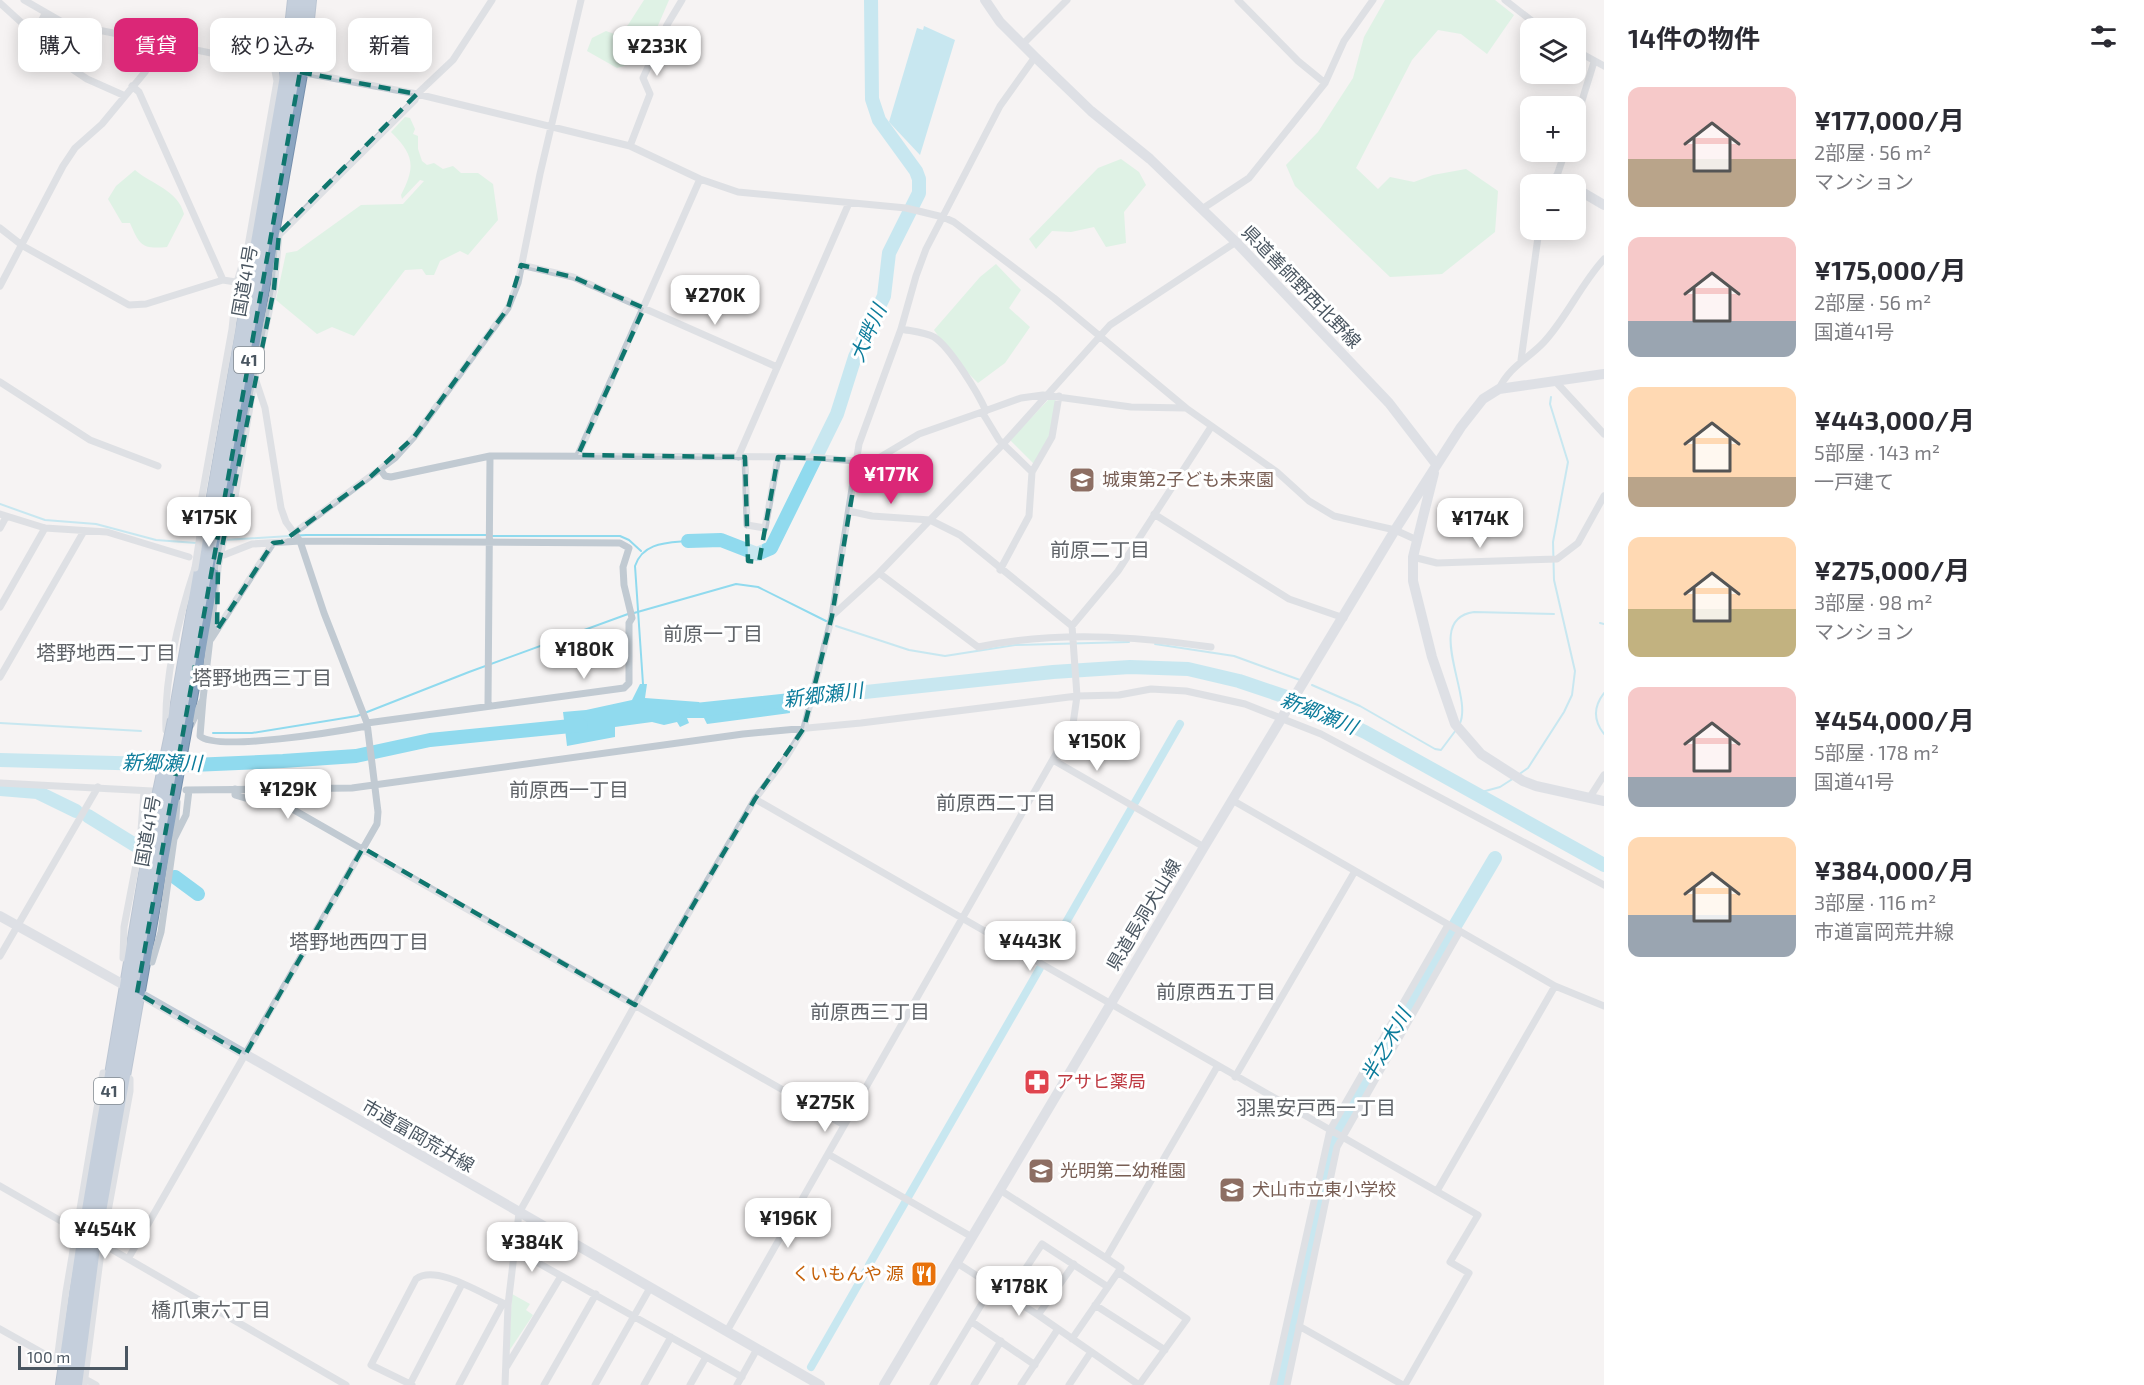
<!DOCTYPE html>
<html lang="ja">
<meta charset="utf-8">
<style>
:root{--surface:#fff;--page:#f7f7f7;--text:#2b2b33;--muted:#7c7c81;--accent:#db2777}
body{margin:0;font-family:"Exo 2","Noto Sans JP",sans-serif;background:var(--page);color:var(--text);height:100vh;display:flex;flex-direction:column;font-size:22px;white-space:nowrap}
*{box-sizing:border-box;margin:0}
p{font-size:20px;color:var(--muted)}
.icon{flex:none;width:33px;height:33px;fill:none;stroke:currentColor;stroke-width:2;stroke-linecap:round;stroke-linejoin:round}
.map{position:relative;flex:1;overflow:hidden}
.details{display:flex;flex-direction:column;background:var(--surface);width:540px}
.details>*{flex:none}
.banner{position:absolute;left:18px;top:18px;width:570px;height:54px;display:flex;gap:12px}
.tools{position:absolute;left:1520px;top:18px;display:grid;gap:12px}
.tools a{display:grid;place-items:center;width:66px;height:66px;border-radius:12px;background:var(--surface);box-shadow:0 3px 15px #0003;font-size:30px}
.scale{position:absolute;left:18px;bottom:15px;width:110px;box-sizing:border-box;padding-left:6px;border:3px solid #4a5661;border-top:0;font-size:16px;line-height:21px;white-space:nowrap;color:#4a5661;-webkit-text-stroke:4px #fff;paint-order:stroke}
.price{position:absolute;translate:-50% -51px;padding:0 14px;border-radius:12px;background:#fff;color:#222;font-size:20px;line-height:39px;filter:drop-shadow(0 2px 3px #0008)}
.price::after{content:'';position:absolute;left:50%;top:36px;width:18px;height:14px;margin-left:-9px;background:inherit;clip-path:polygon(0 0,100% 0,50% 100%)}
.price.on{background:var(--accent);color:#fff}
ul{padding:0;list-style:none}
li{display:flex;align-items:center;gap:18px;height:150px;padding:0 24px}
li span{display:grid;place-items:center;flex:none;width:168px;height:120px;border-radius:12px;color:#555}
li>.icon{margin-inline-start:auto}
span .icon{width:72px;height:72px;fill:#fffc;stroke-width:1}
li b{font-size:26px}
h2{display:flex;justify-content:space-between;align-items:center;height:72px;padding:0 24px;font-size:26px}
.chip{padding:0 21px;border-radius:12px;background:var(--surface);box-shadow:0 3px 15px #0003;font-size:21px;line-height:54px}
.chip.on{background:var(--accent);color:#fff}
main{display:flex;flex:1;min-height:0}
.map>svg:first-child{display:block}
.green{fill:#c3f1d5}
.water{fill:#90daee}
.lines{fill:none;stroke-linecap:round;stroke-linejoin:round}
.stream{stroke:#90daee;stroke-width:2}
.canal{stroke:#90daee;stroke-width:8}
.river{stroke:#90daee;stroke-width:14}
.highway-casing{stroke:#7690ad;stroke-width:16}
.street{stroke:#c1cad2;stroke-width:7}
.secondary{stroke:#c1cbd6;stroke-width:10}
.highway{stroke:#8ba5c1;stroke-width:14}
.highway-bridge-casing{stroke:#7690ad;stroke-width:16;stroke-linecap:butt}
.street-bridge{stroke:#c1cad2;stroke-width:7}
.highway-bridge{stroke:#8ba5c1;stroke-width:14}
.marked{fill:none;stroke:#0f766e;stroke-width:4.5;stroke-dasharray:12 8;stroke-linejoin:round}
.labels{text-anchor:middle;stroke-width:6;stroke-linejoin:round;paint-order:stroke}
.shield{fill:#fff;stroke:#808990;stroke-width:1.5}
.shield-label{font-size:16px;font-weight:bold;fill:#4a5661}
.street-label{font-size:18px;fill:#4a5661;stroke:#fff}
.education-label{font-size:18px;fill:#785e54;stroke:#fff;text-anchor:start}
.health-label{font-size:18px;fill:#be3a42;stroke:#fff;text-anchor:start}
.food-label{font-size:18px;fill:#c56008;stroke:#fff;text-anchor:end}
.water-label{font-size:20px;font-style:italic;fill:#0c7c9b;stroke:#fff}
.neighbourhood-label{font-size:20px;fill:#5f6368;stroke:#fff}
</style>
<main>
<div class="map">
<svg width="1604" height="1385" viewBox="0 0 1604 1385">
<rect width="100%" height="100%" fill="#f5f3f3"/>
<path class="green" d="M644 0H669L647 51 637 62 617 68 587 51 592 38 606 31 617 35 628 25Z
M1385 0H1495L1514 15 1487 54 1461 34 1438 30 1412 60 1356 168 1378 189 1390 177 1414 182 1433 175 1466 169 1498 191 1495 232 1442 274 1390 277 1295 186 1286 165 1318 132 1353 78 1364 37Z
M405 117 410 118 415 129 413 134 418 136V149L422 161 427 165 434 163 443 169 453 166 461 173H478L493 184 498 220 468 255 460 251 440 261 434 275H426L422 269 405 270 354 336 332 327 317 334 276 300 286 253 297 251 361 205 403 204 424 181 420 180 402 199 401 195C416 166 414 155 391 132Z
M1121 159 1139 172 1146 185 1124 212 1126 243 1106 247 1094 227 1071 232 1052 231 1036 249 1029 239 1098 168Z
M135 170C151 184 178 190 184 214L167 247C142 249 140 246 130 223H122L108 199 116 186Z
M996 264 1021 290 1009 308 1030 327 1005 363 978 383 957 362 934 330 980 277Z
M1050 398H1056L1049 439 1034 464 1010 440Z
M512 1294 530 1304 526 1310 533 1315 509 1351Z"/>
<path class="water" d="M924 26 955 40 920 155 889 122 917 28 923 30Z
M640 684H647L645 698 699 702 705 711 750 705 789 704 790 713 707 724 704 718H687L689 723 680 727 677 722 664 725 652 722 615 727V737L567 746 563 712 586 710 632 700Z"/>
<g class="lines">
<path class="stream" d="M0 504 45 520 96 524 156 540 196 543
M492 536H620L629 540 641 551
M225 540 306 535H486
M634 613 736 584 758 587 826 621
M1600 623 1604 624
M836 626 909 650 945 656 1015 645 1129 642
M1155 644 1234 656 1300 680
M643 684 635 566C643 542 667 543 688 541
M1312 685 1360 706 1435 749 1441 750 1456 730
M1604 693C1593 707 1593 720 1604 734
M0 723 141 731
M1460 723C1473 695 1423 619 1474 612L1554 614
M213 733H252L357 716 469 672 628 614
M1518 775 1528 768 1564 712 1572 695 1575 671 1554 580 1553 542 1568 462 1550 404 1551 397
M1478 793 1500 787 1514 778"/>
<path class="canal" d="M1049 952 1180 724
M869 1265 1040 968
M811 1367 866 1271"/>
<path class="river" d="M688 541 721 540 757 554 771 548 837 414 855 357 884 296 889 253 919 193V179L916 171 879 120 872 99 871 0
M686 711 1053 672 1130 667 1188 669 1239 681 1304 703 1365 732 1604 865
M0 760 192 765 283 761 356 756 430 740 581 725
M0 789 37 792 76 811
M88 816 135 845
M175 877 198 894
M1279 1385 1331 1146 1397 1024 1495 858"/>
<g class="highway-casing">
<path id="highway" d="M175 720 286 82 295 0
M186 721 303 57 309 0
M63 1385 85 1234 159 797
M75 1385 94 1240 172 798"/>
</g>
<path class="street" d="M24 0 64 23 289 69
M1238 0 1298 61 1325 83
M1505 0 1541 28
M0 3 34 34 41 48 87 79 123 95
M34 34 45 14
M1023 44 1067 0
M1575 50 1604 66
M300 72 417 94 453 60 492 0
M132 86 139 92 223 280
M1575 123 1594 62
M630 146 650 94 643 78 667 25 682 0
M1554 184 1565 152
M1202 209 1249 178 1325 83 1344 41 1373 0
M0 228 23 246 129 305 146 304 223 280 242 283
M521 265 573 277 777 367
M0 286 63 166 75 148 102 124 145 72 161 42
M901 329C910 331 925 332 934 337 950 347 978 393 986 411
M1521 360 1539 230
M1555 381 1604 434
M0 382 90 440 158 466
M1499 389C1509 367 1528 359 1544 342 1567 317 1581 284 1604 259
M982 412 1021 398 1043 395 1131 407 1186 408
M578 455 700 179
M738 457 849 203
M745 457 747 525 765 528 778 457
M380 469 385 476 391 477 490 456 811 457 866 462 877 459 919 434 982 412 999 440 1032 472
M849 511 872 516 930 520 960 535 1072 626
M0 514 45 528 107 532 189 557
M1154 514 1289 599 1344 618
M0 528 6 517
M201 529 200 507 232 329 237 282 248 246 277 81 274 66
M225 530 234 503 255 376 274 289 279 235 415 100 417 94 630 146 700 179 738 192 906 208 943 217 954 222 1054 298 1186 408 1277 472 1309 501 1334 516 1395 530 1417 540
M294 533 395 458 414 437 508 308 518 283 540 174 581 0
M224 555 252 544 300 541 620 543 629 548 623 567 624 585 632 618 629 623V683L624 688 367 723
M1413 557 1437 563 1557 559 1578 543 1604 496
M1000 570 1029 516 1032 472 1052 437 1059 396
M879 573 978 647C1056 631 1133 636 1211 647
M0 607 45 528
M832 616 879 573 1004 443 1110 325 1236 242
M211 639 273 543
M0 677 84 531
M203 699 200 736C217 752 340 731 367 726
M488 705 490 456
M191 725 203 699 218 569
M166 730C164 676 178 620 195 568
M1053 760 1204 847
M0 783 152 791
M235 789V795L245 798 260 796 287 806 844 1125
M186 790 352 788 743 734 861 723 1077 696 1119 695 1151 689 1186 691 1245 704 1321 734 1604 885
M1590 797 1604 775
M755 799 1478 1215 1450 1262 1469 1273 1405 1385
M1232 800 1555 986 1604 1006
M175 833 177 802
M142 839 151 809
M0 956 98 787
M123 958 124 927 140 844 144 791
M152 962 161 932 174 839 186 815 189 790
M1235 1077 1355 871
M828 1154 972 1237
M0 1186 80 1232
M1000 1190 1106 1258
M1437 1191 1555 986
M99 1242 346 1385
M515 1250 742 1377
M128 1259 377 824 378 812 367 723 324 613 300 541 286 522 281 508 265 408 255 378
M957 1263 1038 1315 1139 1385
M1118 1272 1187 1319 1139 1385
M1008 1295 1042 1244 1108 1287
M1095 1305 1165 1350
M1038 1315 1074 1264
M972 1322 1035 1365
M1299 1326 1403 1385
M0 1329 57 1361 66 1292 103 1073
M727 1331 1073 724 1077 696 1072 626 1118 571 1211 427
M1072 1339 1121 1268 1106 1258 1217 1067
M507 1366 561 1276
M85 1379 96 1385
M410 1384 462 1284
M84 1385 102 1244 130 1091V1079L124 1075
M412 1385 371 1365 416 1279C437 1263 486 1297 508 1305
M459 1385 503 1303
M505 1385 508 1305 519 1213 635 1005 755 799 787 756 804 728 832 616 859 444 901 329 916 276 926 249 1000 106 1035 57
M544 1385 596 1294
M595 1385 650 1288
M644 1385 671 1337
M690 1385 706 1357
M737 1385 757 1349
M933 1385 993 1285
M974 1385 1001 1341
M1021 1385 1058 1329
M1069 1385 1091 1352
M1273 1385 1330 1130 1448 925
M1287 1385 1337 1147 1460 931"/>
<path class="secondary" d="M985 0 1000 22 1035 57 1091 111 1150 159 1236 242 1389 403 1436 464
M1556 178 1570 184
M1575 188 1604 205
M1434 473 1413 557V581L1432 657 1455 724 1481 754 1523 781 1536 786 1604 801
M0 916 151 1000 820 1385
M884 1385 1204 847 1395 530 1461 427 1483 399 1499 389 1604 374"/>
<use href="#highway" class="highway"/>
<g class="highway-bridge-casing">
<path id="highway-bridge" d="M159 797 175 720
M172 798 186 721"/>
</g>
<path class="street-bridge" d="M218 567 225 533
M195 568 201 529"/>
<use href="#highway-bridge" class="highway-bridge"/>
</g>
<path d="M0 0H1604V1385H0ZM300 72 417 94 279 233 274 289 218 567 217 630 273 543 282 542 369 478 414 437 508 308 521 265 573 277 644 308 578 455 745 457 748 561 759 562 778 457 858 460 832 616 804 728 755 799 635 1005 363 848 245 1055 137 993Z" fill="#f5f3f3" fill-opacity=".55" fill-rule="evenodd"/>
<path class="marked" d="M300 72 417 94 279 233 274 289 218 567 217 630 273 543 282 542 369 478 414 437 508 308 521 265 573 277 644 308 578 455 745 457 748 561 759 562 778 457 858 460 832 616 804 728 755 799 635 1005 363 848 245 1055 137 993Z"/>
<defs>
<g id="school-square" transform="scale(1.35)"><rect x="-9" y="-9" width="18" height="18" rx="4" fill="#8d6e63" stroke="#fff"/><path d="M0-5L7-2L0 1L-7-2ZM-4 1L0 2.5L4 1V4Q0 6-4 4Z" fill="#fff"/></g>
<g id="pharmacy-square" transform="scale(1.35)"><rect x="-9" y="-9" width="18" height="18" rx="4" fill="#e0444e" stroke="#fff"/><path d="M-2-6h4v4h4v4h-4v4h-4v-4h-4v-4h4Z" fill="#fff"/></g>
<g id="restaurant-square" transform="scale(1.35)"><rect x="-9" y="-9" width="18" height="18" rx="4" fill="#e8710a" stroke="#fff"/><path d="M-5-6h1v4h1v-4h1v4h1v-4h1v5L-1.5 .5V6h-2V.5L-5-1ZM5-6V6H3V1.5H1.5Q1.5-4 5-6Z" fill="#fff"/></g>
</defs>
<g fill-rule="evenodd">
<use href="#school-square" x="1082" y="480"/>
<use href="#pharmacy-square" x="1037" y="1082"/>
<use href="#school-square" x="1041" y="1171"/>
<use href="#school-square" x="1232" y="1190"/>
<use href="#restaurant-square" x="924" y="1274"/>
</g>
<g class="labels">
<g class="shield">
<rect x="234" y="347" width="30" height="26" rx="4.5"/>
<rect x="94" y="1078" width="30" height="26" rx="4.5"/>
</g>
<g class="shield-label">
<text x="249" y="366">41</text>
<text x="109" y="1097">41</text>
</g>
<g class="street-label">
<text transform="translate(245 281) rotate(-80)" y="6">国道41号</text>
<text transform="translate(1301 287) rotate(46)" y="6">県道善師野西北野線</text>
<text transform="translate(148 831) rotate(-80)" y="6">国道41号</text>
<text transform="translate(1144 915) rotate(-59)" y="6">県道長洞犬山線</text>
<text transform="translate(418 1136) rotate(30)" y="6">市道富岡荒井線</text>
</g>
<g class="education-label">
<text x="1102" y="486">城東第2子ども未来園</text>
<text x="1060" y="1177">光明第二幼稚園</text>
<text x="1252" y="1196">犬山市立東小学校</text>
</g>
<g class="health-label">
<text x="1056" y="1088">アサヒ薬局</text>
</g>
<g class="food-label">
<text x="904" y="1280">くいもんや 源</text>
</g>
<g class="water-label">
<text transform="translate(868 333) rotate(-66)" y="7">大畔川</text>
<text transform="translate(823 695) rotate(-7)" y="7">新郷瀬川</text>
<text transform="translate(1319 713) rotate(22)" y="7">新郷瀬川</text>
<text transform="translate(162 763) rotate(1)" y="7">新郷瀬川</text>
<text transform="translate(1386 1045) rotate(-61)" y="7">半之木川</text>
</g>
<g class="neighbourhood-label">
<text x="1100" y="557">前原二丁目</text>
<text x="713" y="641">前原一丁目</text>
<text x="106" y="660">塔野地西二丁目</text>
<text x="262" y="685">塔野地西三丁目</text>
<text x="569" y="797">前原西一丁目</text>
<text x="996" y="810">前原西二丁目</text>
<text x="359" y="949">塔野地西四丁目</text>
<text x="1216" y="999">前原西五丁目</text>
<text x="870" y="1019">前原西三丁目</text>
<text x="1316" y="1115">羽黒安戸西一丁目</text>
<text x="211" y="1317">橋爪東六丁目</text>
</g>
</g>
</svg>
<div class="tools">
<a><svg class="icon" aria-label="layers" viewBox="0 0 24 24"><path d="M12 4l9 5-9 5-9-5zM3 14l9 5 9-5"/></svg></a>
<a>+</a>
<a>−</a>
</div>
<div class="scale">100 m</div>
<b class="price" style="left:657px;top:77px">¥233K</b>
<b class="price" style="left:715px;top:326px">¥270K</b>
<b class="price on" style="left:891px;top:505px">¥177K</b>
<b class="price" style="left:209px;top:548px">¥175K</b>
<b class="price" style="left:1480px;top:549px">¥174K</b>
<b class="price" style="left:584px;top:680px">¥180K</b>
<b class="price" style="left:1097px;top:772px">¥150K</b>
<b class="price" style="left:288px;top:820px">¥129K</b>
<b class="price" style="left:1030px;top:972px">¥443K</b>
<b class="price" style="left:825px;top:1133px">¥275K</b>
<b class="price" style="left:788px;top:1249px">¥196K</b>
<b class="price" style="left:105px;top:1260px">¥454K</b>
<b class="price" style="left:532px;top:1273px">¥384K</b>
<b class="price" style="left:1019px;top:1317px">¥178K</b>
<div class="banner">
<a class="chip">購入</a>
<a class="chip on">賃貸</a>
<a class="chip">絞り込み</a>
<a class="chip">新着</a>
</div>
</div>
<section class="details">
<h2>14件の物件<svg class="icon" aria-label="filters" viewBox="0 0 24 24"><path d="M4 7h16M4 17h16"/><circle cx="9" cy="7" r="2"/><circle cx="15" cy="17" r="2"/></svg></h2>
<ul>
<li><span style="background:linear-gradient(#f6c9c9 60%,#b9a48a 0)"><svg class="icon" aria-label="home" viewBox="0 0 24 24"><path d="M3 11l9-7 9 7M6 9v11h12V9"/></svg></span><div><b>¥177,000/月</b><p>2部屋 · 56 m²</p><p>マンション</p></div></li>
<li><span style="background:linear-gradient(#f6c9c9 70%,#9aa5b1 0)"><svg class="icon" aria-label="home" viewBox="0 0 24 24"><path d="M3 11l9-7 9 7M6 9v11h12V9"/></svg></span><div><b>¥175,000/月</b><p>2部屋 · 56 m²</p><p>国道41号</p></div></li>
<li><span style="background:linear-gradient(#ffd9b3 75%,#b9a48a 0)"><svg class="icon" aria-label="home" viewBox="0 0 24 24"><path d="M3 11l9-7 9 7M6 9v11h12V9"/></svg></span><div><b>¥443,000/月</b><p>5部屋 · 143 m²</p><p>一戸建て</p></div></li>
<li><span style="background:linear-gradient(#ffd9b3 60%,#c2b280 0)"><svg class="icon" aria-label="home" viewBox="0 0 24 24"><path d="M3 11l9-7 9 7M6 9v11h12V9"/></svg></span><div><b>¥275,000/月</b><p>3部屋 · 98 m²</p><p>マンション</p></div></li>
<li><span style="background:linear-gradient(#f6c9c9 75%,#9aa5b1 0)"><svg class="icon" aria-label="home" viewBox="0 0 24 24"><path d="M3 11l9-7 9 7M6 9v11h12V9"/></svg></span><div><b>¥454,000/月</b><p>5部屋 · 178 m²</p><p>国道41号</p></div></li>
<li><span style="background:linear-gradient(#ffd9b3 65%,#9aa5b1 0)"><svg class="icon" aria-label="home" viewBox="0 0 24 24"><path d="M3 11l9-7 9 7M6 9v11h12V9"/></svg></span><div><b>¥384,000/月</b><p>3部屋 · 116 m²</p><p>市道富岡荒井線</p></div></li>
</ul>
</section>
</main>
